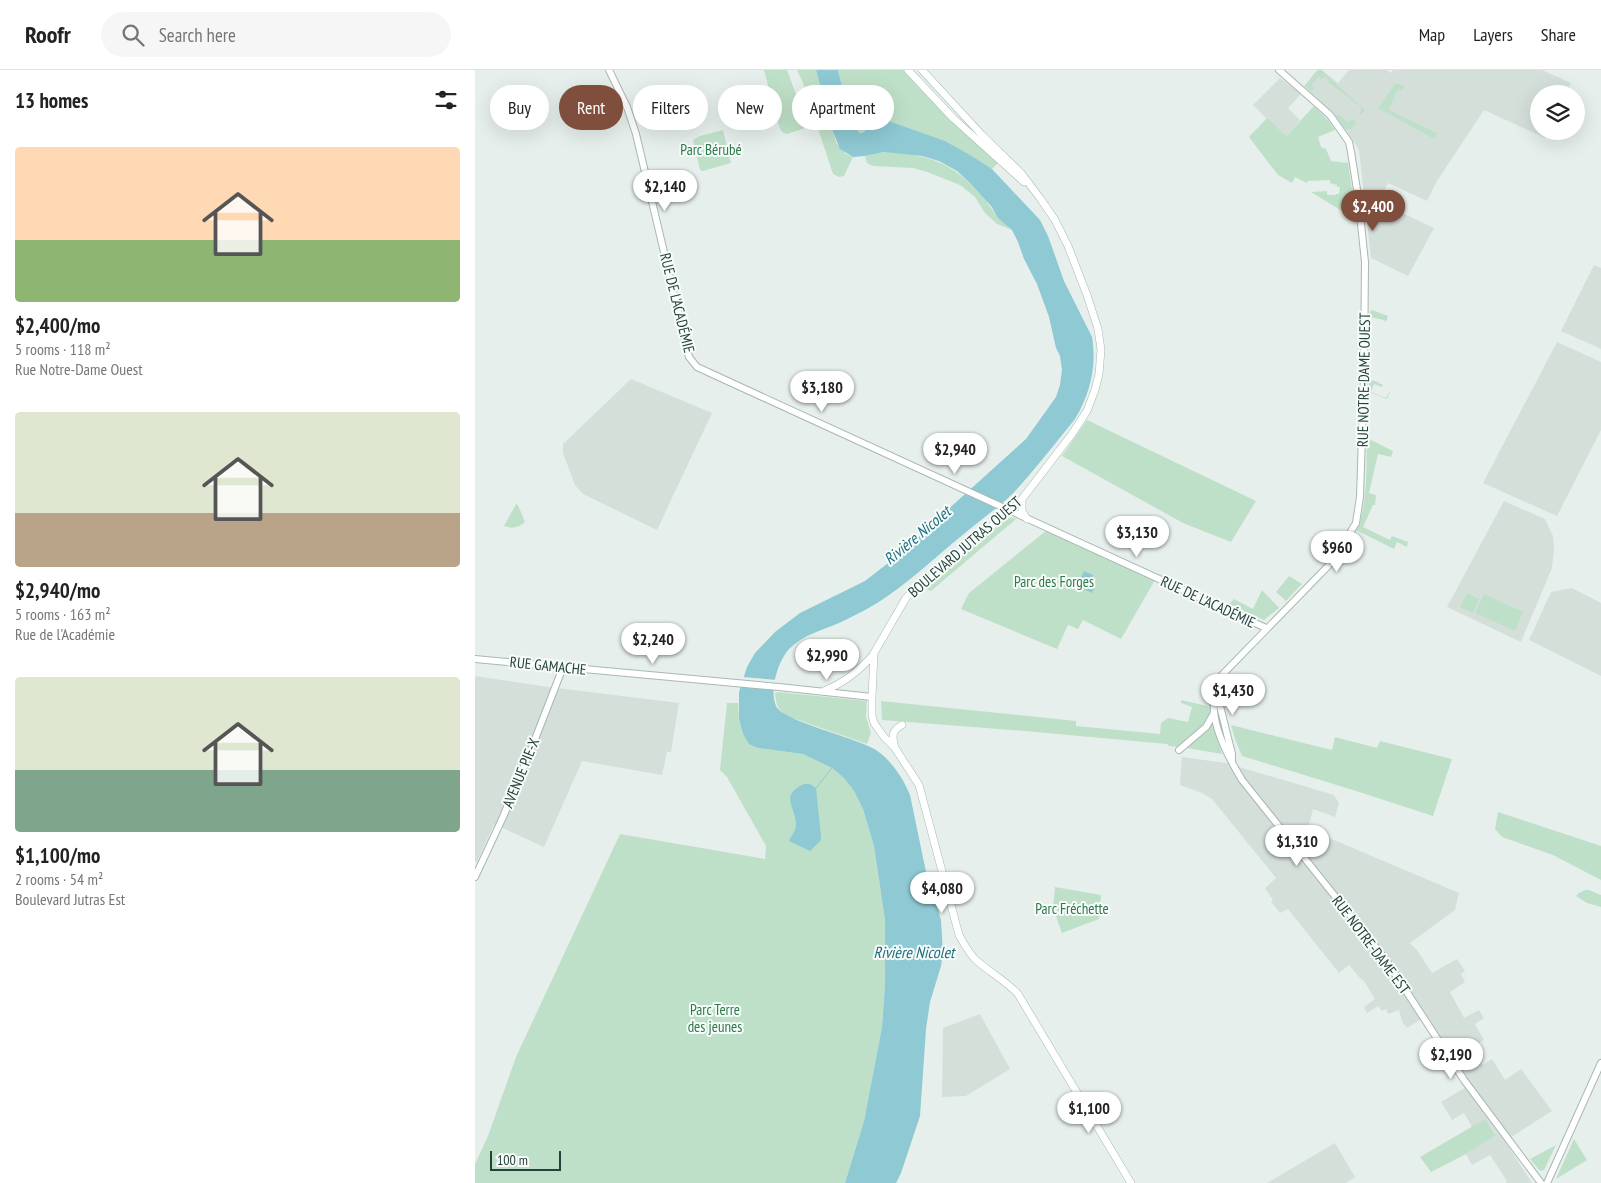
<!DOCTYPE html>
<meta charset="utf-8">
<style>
:root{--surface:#fff;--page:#f6f6f6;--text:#222;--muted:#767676;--line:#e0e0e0;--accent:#804e3d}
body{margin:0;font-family:"PT Sans Narrow",sans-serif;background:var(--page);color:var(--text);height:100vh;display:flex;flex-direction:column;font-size:19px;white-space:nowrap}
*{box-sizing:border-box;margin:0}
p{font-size:16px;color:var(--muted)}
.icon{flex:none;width:28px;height:28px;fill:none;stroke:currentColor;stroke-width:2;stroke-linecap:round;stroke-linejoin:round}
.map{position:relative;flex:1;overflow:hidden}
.drawer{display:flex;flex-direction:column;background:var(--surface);width:475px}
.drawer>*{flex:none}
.top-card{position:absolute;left:15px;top:15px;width:475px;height:45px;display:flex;gap:10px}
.tools{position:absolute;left:1055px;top:15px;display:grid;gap:10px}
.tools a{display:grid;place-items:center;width:55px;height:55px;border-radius:50%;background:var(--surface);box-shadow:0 5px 20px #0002;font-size:25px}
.scale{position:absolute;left:15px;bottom:12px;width:71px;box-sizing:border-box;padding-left:5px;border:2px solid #24423a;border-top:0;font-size:14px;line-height:18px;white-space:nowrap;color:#24423a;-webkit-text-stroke:4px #f7fbf9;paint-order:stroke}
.price{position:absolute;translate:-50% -42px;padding:0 11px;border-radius:18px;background:#fff;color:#222;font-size:16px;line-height:32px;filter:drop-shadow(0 1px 2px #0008)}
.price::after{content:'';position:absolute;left:50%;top:30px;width:15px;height:11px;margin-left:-8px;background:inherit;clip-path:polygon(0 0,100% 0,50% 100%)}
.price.selected{background:var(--accent);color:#fff}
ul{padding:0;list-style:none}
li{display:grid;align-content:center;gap:10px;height:265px;padding:0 15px}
li span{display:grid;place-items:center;height:155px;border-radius:5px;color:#555}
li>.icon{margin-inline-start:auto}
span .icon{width:90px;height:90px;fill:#fffc;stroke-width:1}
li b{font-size:21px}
h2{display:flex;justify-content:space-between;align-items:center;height:60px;padding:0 15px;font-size:21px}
.chip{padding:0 18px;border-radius:22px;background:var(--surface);box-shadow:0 5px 20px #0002;font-size:18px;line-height:45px}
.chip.selected{background:var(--accent);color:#fff}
header{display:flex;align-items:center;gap:30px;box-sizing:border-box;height:70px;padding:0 25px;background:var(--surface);border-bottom:1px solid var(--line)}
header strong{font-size:24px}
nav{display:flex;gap:28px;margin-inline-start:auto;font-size:18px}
.search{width:350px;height:45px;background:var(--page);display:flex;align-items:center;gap:12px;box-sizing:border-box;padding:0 18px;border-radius:28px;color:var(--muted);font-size:19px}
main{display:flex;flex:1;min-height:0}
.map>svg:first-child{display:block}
.built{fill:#d4dfda}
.green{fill:#bfe0c8}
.water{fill:#8ec9d4}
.pier{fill:#e6efeb}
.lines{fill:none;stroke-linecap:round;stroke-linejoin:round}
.stream{stroke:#8ec9d4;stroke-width:1}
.tertiary-casing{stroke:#a8b8b2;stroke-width:8}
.secondary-casing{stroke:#a4bbb3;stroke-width:8}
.tertiary{stroke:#fff;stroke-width:6}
.secondary{stroke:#fff;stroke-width:7}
.labels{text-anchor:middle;stroke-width:4;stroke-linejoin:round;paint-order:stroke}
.park-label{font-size:15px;fill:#2d7a4b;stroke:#f7fbf9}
.street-label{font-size:15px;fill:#24423a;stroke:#f7fbf9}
.water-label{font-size:16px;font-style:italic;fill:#1c6f80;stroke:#f7fbf9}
</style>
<header>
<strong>Roofr</strong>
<div class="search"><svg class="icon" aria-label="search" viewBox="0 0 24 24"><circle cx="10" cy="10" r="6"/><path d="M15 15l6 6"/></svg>Search here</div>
<nav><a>Map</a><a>Layers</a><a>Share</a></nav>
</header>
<main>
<section class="drawer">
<h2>13 homes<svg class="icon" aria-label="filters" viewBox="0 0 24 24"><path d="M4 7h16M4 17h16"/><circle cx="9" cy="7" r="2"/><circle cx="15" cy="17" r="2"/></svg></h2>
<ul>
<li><span style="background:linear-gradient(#ffd9b3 60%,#8fb573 0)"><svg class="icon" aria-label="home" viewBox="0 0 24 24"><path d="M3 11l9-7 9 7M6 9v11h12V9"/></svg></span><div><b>$2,400/mo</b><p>5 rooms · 118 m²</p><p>Rue Notre-Dame Ouest</p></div></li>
<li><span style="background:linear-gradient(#dfe7d0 65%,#b9a48a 0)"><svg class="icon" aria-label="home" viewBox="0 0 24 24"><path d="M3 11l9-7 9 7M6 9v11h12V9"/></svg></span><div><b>$2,940/mo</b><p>5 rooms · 163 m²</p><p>Rue de l'Académie</p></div></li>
<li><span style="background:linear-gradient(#dfe7d0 60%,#7fa58c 0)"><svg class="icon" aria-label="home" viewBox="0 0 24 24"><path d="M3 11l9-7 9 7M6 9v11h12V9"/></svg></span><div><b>$1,100/mo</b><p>2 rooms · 54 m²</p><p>Boulevard Jutras Est</p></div></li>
</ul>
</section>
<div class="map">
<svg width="1126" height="1113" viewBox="0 0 1126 1113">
<rect width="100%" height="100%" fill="#e6efeb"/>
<path class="built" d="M842 0H847L863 13 874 0H912L916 3 918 0H1067L1096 13 1091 24H1064V61H1073L1070 68 1009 40 962 111 952 131 913 113 904 132 959 158 933 206 896 188 884 80 871 60 857 42 829 16Z
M805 8 826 24 813 38 825 50 810 67 778 35Z
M1119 195 1126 198V279L1086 261Z
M1082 272 1126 292V360L1082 446 1008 413Z
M156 309 237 343 182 460 108 424 100 415 88 383V374Z
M1029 431 1070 449 1078 466 1079 478 1077 498 1046 572 972 537Z
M1097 518 1126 533V606L1054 570 1076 522Z
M0 606 74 617 204 633 196 682H192L187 705 107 691 69 777 19 754 2 792 0 791Z
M707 687 751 693 859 725 864 733 860 747 838 739 833 759 984 823 980 840 935 873 942 880 957 903 982 889 990 901 986 904 990 912 975 922 989 948 1004 940 1009 948 1000 954 1009 970 999 976 997 979 1002 988 1008 995 1017 989 1030 1010 1046 999 1077 1041 1030 1071 1057 1113H1031L1032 1111 1015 1085 997 1095 991 1084 1021 1064 1010 1049 997 1057 989 1043 977 1050 966 1032 993 1016 948 948 932 958 927 952 924 940 913 944 911 939 907 941 903 936 892 943 889 937 900 929 889 911 884 907 874 895 864 903 813 839 805 843 796 832 798 830 790 818 801 808 737 729 727 723 705 715Z
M505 944 535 999 491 1026 467 1027 468 958Z
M860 1073 880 1107 871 1113H792Z"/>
<path class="green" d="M289 0H312L333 57 312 64 308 63 305 59Z
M322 0H341L361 73 371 84 378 87 369 106 364 107 358 104 328 13Z
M363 0H431L524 92 517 99 470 71 398 52 387 63H384C377 53 378 50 375 40 370 27 366 14 363 0Z
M843 0H846L890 40 886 45 884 43 887 38 853 12 854 10 850 6 847 9 844 6 836 15 839 18 836 21 830 16Z
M920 14H924L929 16 927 21 923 19 914 40 962 63 959 69 903 38Z
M839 36 854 51 860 60 843 67 846 77 851 79 856 91 873 93 881 146 872 144 836 122 852 121V125H860L861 124H864L865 117H862V115L855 113V110L833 111 832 113 820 107 817 113 803 105 774 67 792 48 811 66Z
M863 44 873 52 877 49 882 52 877 59 871 60 861 46Z
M248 60 256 93 228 101 225 100 218 70 225 66Z
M409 82C454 85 476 91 507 126 513 132 517 141 523 147 527 152 533 156 537 160L522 154 510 143 500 127 485 115 452 102 438 98 398 96 392 93 390 86Z
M897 240 913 246 911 252 909 250 895 247V242Z
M898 310 908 315 907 317 899 314 896 322 911 328 916 319 912 329 894 322V313Z
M612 350 781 431 756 472 708 453 587 386Z
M894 370H896L918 381 916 387 903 384 894 423 901 425 900 435H898L888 457 915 470 917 466 933 472 932 477 922 472 919 479 881 460C893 439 891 396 892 371Z
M41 434 43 435 50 452C44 458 37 459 29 456Z
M535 447 541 449 456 521 449 518Z
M572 460 680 510 646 569 608 550 603 559 593 555 582 579 486 539 494 523Z
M814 506 827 514 811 531 801 522Z
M787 520 804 538 789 550 754 534 759 529 778 539Z
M992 523 1004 529 998 543 985 537Z
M1009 524 1048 542 1040 561 1000 543Z
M303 622 392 631 391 647 396 663 392 674 312 646C302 639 301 634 300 623Z
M706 630 732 636 736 639 733 650 722 663 703 677 694 676 692 674 550 661 407 650 406 631 601 651V656L685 664 686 653 693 648 713 652 717 637 706 633Z
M252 633H263L264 649 268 664 283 678 328 684 357 698 369 708 379 721 388 739 399 776 410 850V915L407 957 389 1051 370 1113H0V1094L13 1066 41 987 145 764 290 789 291 776 252 707 245 700Z
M737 651 747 684 712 678Z
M756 655 857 680 860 667 902 678 905 671 977 689 958 746 878 720 767 686 760 669Z
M1023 742 1126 776V810L1078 785 1027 767 1020 759Z
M580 817 626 825 624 849 587 863 578 838Z
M1110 820H1114L1126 825V837L1112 833 1101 826 1104 823Z
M1010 1049 1021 1065 991 1084 956 1102 945 1087Z
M1099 1069 1112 1090 1081 1109Z
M1081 1075 1069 1100 1065 1101 1055 1089Z"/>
<path class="water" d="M341 0H363C366 14 370 27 375 40 378 50 377 53 384 63H387C392 60 397 54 399 48L402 47 470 71 495 85 517 99 565 150 573 166 589 211 617 267C622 296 615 324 600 349 581 372 563 396 542 419 529 434 506 449 490 463 465 483 440 507 414 525 399 536 381 545 364 553 346 561 329 564 314 579 303 591 294 620 301 636 307 651 383 668 401 680 416 690 428 708 435 725L451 802 466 850 468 884 466 896 455 932 451 959 445 1046 426 1103 421 1113H370L389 1051 407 957 410 915V850L399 776 388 739 379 721 369 708 357 698 328 684 283 678 274 674 268 664 264 649V622L272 597 280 583 300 562 325 543 390 511 417 490 551 369 581 327 585 315 587 300 585 286 581 278 574 247 562 214 549 189 543 172 537 160 523 148 516 136 495 113 482 101 464 91 447 86 409 82 390 86 378 87 365 79 358 62Z
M609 501 618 505 615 512 621 515 617 523 602 516Z
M329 714H335L341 718 346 766V770L335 781 314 771C316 766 320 762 321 756 322 738 303 726 329 714Z"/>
<path class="pier" d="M267 607 303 610 302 619 265 615Z"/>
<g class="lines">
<path class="stream" d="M341 718 357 698"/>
<g class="tertiary-casing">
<path id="tertiary" d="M134 0 152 37 161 64 211 275 214 287 222 297 791 558
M804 0 855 45 874 72 876 82 883 126 890 192 889 303 885 427 881 453 857 492 746 606C727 639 749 680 767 710L911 890 989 1010 1066 1113
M0 589 304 617 397 627
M751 601 745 621 744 632 757 684V690
M704 680 731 657 739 643
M0 807 28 747 57 677 88 597
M1072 1113 1126 993"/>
</g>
<g class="secondary-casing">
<path id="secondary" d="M433 0 478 48 549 112
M447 0 507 65 546 103 565 128 580 150 593 176 612 225 623 259 626 280 624 304 620 320 612 341 597 364 547 429 535 441 440 519 431 528 399 583 397 627V645L399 653 409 667 420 678 444 715 484 865C489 874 494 884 502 891 516 903 531 911 543 924L656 1113
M547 429V441L552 449
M349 621C370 612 384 601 399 584
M420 678C417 666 416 661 427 655"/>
</g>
<use href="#tertiary" class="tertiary"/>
<use href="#secondary" class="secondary"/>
</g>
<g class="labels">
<g class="park-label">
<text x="236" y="85">Parc Bérubé</text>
<text x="579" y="517">Parc des Forges</text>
<text x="597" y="844">Parc Fréchette</text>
<text x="240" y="945">Parc Terre<tspan x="240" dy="17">des jeunes</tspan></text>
</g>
<g class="street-label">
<text transform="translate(202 233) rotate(76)" y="5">RUE DE L'ACADÉMIE</text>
<text transform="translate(889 310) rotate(-89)" y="5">RUE NOTRE-DAME OUEST</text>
<text transform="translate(490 477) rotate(-41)" y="5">BOULEVARD JUTRAS OUEST</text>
<text transform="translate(733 532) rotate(25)" y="5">RUE DE L'ACADÉMIE</text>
<text transform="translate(73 596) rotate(6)" y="5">RUE GAMACHE</text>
<text transform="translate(46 703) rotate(-68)" y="5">AVENUE PIE-X</text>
<text transform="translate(896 875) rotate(53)" y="5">RUE NOTRE-DAME EST</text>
</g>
<g class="water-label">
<text transform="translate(442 465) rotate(-40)" y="6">Rivière Nicolet</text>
<text x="439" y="888">Rivière Nicolet</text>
</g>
</g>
</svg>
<div class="tools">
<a><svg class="icon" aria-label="layers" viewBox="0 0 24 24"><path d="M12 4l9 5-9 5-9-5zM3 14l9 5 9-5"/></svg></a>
</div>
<div class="scale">100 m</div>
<b class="price" style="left:190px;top:142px">$2,140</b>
<b class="price selected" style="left:898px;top:162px">$2,400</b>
<b class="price" style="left:347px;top:343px">$3,180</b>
<b class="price" style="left:480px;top:405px">$2,940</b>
<b class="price" style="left:662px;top:488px">$3,130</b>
<b class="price" style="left:862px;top:503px">$960</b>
<b class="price" style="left:178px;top:595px">$2,240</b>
<b class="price" style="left:352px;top:611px">$2,990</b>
<b class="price" style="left:758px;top:646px">$1,430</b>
<b class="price" style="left:822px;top:797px">$1,310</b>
<b class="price" style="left:467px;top:844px">$4,080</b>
<b class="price" style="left:976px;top:1010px">$2,190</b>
<b class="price" style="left:614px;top:1064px">$1,100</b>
<div class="top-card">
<a class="chip">Buy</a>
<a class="chip selected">Rent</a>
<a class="chip">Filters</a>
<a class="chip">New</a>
<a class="chip">Apartment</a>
</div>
</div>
</main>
